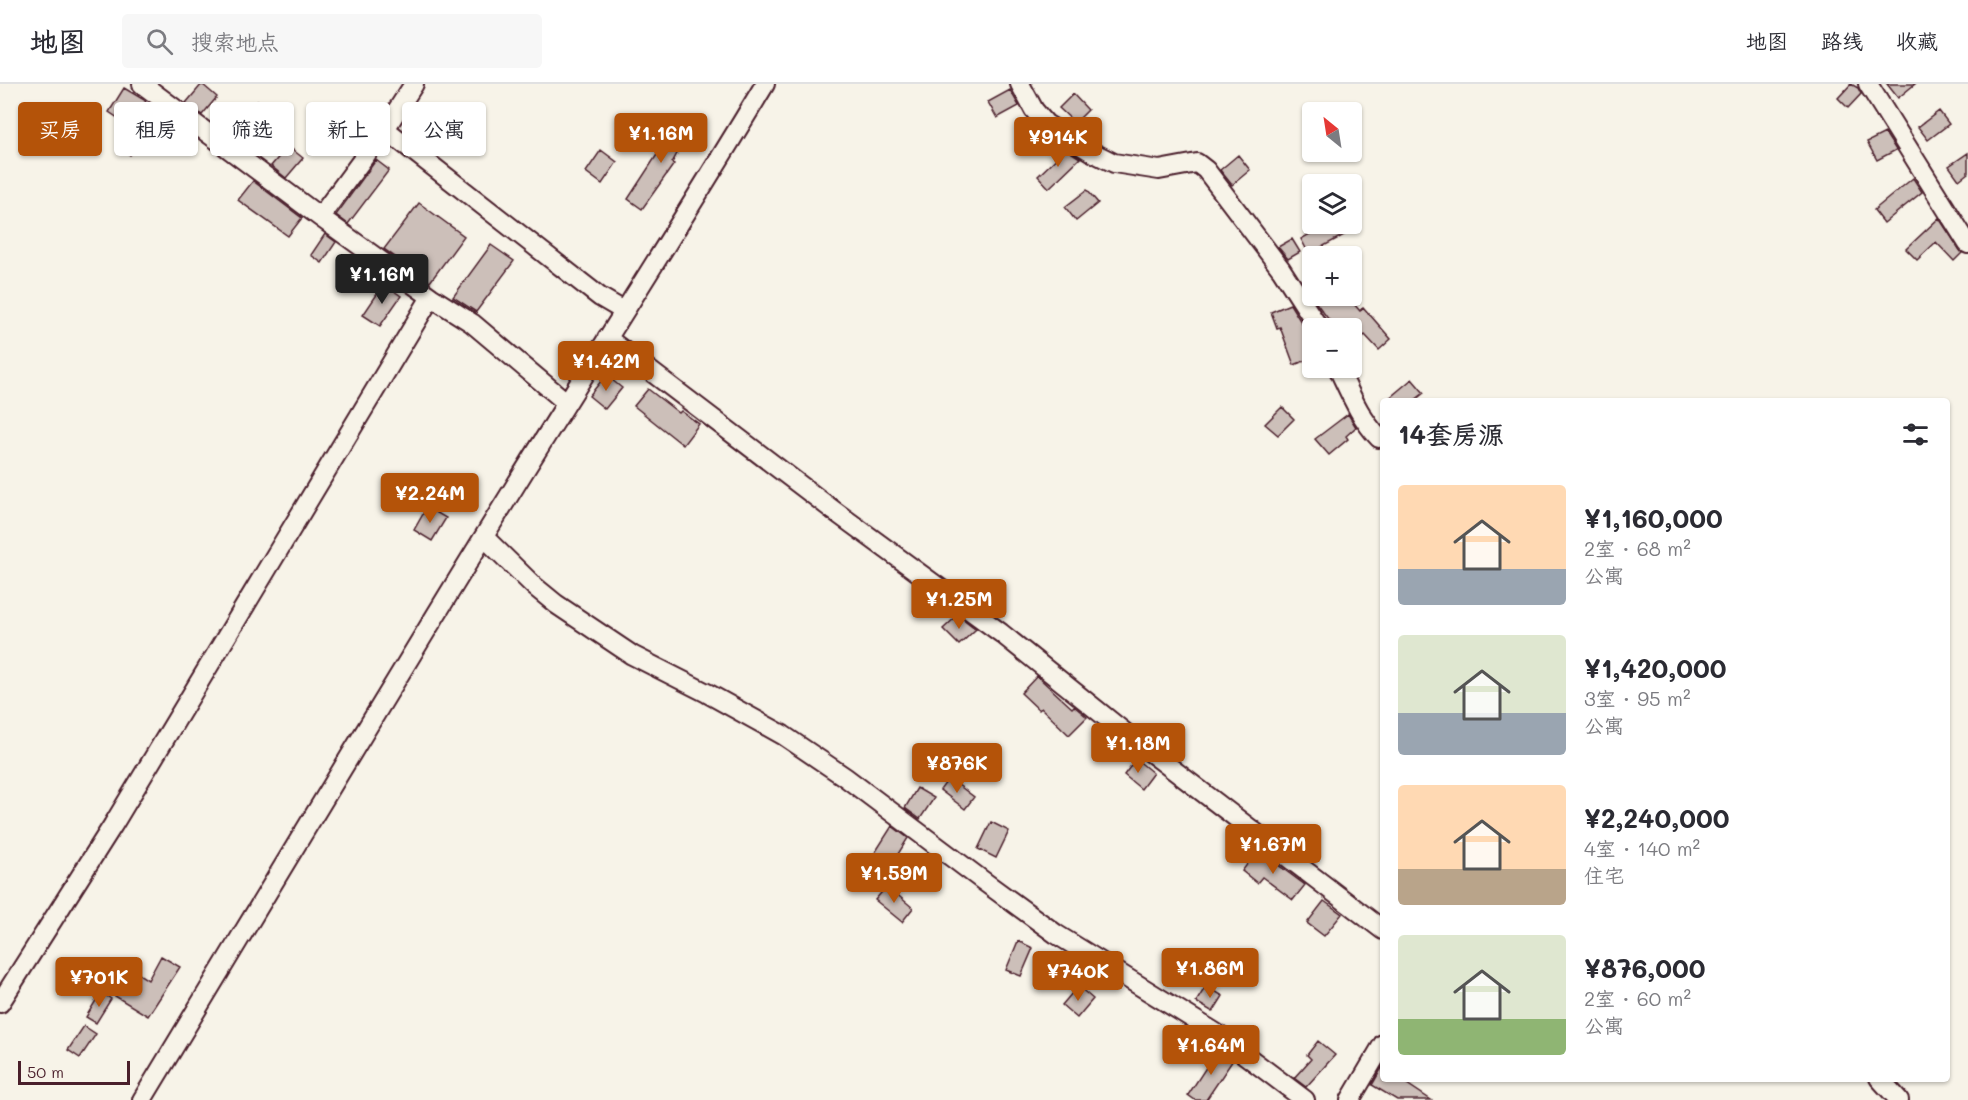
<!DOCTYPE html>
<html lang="zh">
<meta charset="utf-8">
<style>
:root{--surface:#fff;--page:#f7f7f7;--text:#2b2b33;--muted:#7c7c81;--line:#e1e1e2;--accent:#b45309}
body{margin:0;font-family:Mali,"LXGW WenKai TC",sans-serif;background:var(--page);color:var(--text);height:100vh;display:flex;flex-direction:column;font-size:22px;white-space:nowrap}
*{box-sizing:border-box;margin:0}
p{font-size:20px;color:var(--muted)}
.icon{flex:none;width:33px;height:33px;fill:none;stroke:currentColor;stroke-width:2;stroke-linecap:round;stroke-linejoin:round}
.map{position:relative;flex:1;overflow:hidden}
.details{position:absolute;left:1380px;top:314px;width:570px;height:684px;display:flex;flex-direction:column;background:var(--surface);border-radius:6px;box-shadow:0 2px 4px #0004}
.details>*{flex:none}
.hud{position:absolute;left:18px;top:18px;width:570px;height:54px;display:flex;gap:12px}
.needle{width:39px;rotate:330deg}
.tools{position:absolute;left:1302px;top:18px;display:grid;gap:12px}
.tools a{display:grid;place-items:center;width:60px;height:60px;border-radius:6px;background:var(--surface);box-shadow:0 2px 4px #0004;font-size:30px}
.scale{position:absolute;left:18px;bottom:15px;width:112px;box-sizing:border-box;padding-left:6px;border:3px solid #4a1f2b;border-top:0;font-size:16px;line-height:21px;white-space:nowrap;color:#4a1f2b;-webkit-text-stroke:4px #f7f3e8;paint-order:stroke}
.price{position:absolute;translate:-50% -51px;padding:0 14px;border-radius:6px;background:var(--accent);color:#fff;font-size:20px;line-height:39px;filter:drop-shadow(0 2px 3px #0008)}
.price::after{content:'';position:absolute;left:50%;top:36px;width:18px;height:14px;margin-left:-9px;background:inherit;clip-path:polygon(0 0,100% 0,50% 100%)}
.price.selected{background:#222;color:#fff}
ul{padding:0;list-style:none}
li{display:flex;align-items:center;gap:18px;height:150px;padding:0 18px}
li span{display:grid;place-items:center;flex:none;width:168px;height:120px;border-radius:6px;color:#555}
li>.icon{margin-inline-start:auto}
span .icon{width:72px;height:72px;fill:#fffc;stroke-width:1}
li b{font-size:26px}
h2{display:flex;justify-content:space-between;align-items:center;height:72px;padding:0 18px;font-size:26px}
.chip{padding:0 21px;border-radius:6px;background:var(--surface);box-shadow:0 2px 4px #0004;font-size:21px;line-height:54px}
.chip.selected{background:var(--accent);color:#fff}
header{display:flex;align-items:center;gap:36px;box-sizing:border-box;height:84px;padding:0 30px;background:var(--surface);border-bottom:2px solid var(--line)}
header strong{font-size:28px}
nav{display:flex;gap:33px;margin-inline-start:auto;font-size:21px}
.search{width:420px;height:54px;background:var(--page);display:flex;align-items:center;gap:15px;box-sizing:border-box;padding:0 21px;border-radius:6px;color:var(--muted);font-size:22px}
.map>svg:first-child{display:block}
.building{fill:#ccbfb9;stroke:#4a1f2b;stroke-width:1.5}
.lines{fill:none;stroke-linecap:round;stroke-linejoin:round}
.minor-casing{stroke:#4a1f2b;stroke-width:22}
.minor{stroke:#f7f3e8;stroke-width:18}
</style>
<header>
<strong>地图</strong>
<div class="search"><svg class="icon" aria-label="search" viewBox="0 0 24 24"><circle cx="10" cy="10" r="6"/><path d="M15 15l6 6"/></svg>搜索地点</div>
<nav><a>地图</a><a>路线</a><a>收藏</a></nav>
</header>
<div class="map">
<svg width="1968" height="1016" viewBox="0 0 1968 1016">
<rect width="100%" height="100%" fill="#f7f3e8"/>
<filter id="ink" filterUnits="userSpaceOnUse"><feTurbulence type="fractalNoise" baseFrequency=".0167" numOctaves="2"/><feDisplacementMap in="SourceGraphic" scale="12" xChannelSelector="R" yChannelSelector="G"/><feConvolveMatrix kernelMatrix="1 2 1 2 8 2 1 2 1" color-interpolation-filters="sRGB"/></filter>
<g filter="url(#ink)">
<path class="building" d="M202 0 217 13 202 31 186 19Z
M1851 0 1858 4 1861 10 1848 24 1838 14Z
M1887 0H1915L1898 14Z
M124 4 146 17 130 42 109 28Z
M1010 6 1019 22 997 34 988 18Z
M1073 10 1088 26 1075 39 1059 24Z
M258 17 273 29 247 63 231 51Z
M1939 27 1949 40 1928 56 1918 43Z
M676 34 692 42 672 79 674 80 642 125 628 115 666 57 664 56Z
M142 37 151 43 130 71 121 64Z
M176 39 189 49 176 68 163 59Z
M1885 49 1896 66 1877 76 1867 58Z
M288 62 303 74 286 94 271 82Z
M1066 65 1080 74 1049 104 1038 92Z
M601 66 617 78 602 100 586 88Z
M1968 69V89L1959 96 1949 82Z
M1238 71 1250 86 1232 101 1220 86Z
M376 76 389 86 348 140 336 131Z
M1913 94 1922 108 1884 139 1874 126Z
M253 97 302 134 288 152 238 116Z
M1087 106 1098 119 1076 137 1065 123Z
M419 119 464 152 430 198 384 165Z
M1939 134 1962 169 1954 177 1936 158 1917 176 1906 165Z
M1335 140H1340L1346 150 1309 170 1301 155 1320 144 1322 147Z
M325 150 336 158 322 179 311 171Z
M1292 155 1300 168 1288 175 1278 163Z
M491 161 514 177 476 228 453 213Z
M384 200 401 212 380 242 363 231Z
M1311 212H1347L1360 227 1363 223 1391 255 1379 266 1365 251 1352 262V244H1335Z
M1290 220 1312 256V274L1294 281 1280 243 1277 244 1271 228Z
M606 291 622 304 605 325 589 312Z
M1412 295 1424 309 1415 316H1387Z
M648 305 679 329 681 327 699 340 683 361 634 322Z
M1282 323 1294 335 1278 351 1265 340Z
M1348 330 1356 343 1346 352 1348 355 1329 371 1315 355Z
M427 423 446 434 432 457 414 446Z
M958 531 976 545 959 561 943 545Z
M1037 592 1072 624 1074 622 1087 633 1069 651 1041 624 1039 626 1021 609Z
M1136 675 1153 689 1141 705 1124 691Z
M949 694 974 713 965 725 940 706Z
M917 704 934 714 920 735 905 724Z
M991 738 1009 747 996 774 978 765Z
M892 742 908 754 882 796 864 786Z
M1258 766 1305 801 1293 816 1262 793 1257 799 1242 787Z
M887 802 913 824 902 838 875 816Z
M1324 817 1342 830 1324 852 1307 839Z
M1018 857 1033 864 1021 892 1006 886Z
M161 872 180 883 148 932 105 906 122 879 148 896Z
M1078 902 1093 915 1077 934 1062 921Z
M1206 902 1223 912 1213 928 1196 918Z
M101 908 111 915 96 939 86 933Z
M84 942 96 950 80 974 68 966Z
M1318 957 1335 971 1306 1003 1294 994 1311 975 1307 971Z
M1218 965 1233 976 1206 1016H1195L1188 1011Z
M1383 982V994H1398L1431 1016H1397L1372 1001Z"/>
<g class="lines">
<g class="minor-casing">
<path id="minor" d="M142 0 320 133 431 213 472 239 567 319
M1020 0 1034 26 1046 40 1092 68 1114 79 1159 86 1197 79 1206 86 1281 185 1319 244
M1868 0 1968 160
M385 45 414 0
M320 133 385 45 600 213 624 227
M607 254 833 426 1001 549 1133 655 1383 846
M1338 284C1350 309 1360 334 1379 354
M484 453 534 502 556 520 632 571 707 609 783 651 845 693 982 796 1056 850 1216 949 1305 1016
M0 919 113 741 431 213
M1879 994 1899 1016
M142 1016C265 813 387 609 512 407 596 271 683 137 765 0
M1350 1016 1383 960"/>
</g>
<use href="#minor" class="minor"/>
</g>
</g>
</svg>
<div class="tools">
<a><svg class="needle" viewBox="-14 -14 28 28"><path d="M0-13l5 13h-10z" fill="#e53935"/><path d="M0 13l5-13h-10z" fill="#7c7c81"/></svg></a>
<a><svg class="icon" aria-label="layers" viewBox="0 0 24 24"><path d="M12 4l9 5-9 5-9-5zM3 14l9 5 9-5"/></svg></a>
<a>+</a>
<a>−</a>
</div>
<div class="scale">50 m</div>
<b class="price" style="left:661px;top:80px">¥1.16M</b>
<b class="price" style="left:1058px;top:84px">¥914K</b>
<b class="price selected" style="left:382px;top:221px">¥1.16M</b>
<b class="price" style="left:606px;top:308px">¥1.42M</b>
<b class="price" style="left:430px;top:440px">¥2.24M</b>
<b class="price" style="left:959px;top:546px">¥1.25M</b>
<b class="price" style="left:1138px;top:690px">¥1.18M</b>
<b class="price" style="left:957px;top:710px">¥876K</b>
<b class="price" style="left:1273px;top:791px">¥1.67M</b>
<b class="price" style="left:894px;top:820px">¥1.59M</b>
<b class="price" style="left:1210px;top:915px">¥1.86M</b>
<b class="price" style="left:1078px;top:918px">¥740K</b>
<b class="price" style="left:99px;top:924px">¥701K</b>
<b class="price" style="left:1211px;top:992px">¥1.64M</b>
<div class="hud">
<a class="chip selected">买房</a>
<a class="chip">租房</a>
<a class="chip">筛选</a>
<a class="chip">新上</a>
<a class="chip">公寓</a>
</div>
<section class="details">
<h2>14套房源<svg class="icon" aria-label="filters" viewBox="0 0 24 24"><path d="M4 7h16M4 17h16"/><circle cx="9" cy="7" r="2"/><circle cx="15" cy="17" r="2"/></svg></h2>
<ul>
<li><span style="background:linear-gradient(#ffd9b3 70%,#9aa5b1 0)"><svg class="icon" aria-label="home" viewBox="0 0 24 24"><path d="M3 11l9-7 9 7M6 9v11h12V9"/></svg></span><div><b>¥1,160,000</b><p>2室 · 68 m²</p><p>公寓</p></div></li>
<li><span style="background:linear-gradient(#dfe7d0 65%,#9aa5b1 0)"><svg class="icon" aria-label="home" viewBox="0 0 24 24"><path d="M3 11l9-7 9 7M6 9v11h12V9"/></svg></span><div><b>¥1,420,000</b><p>3室 · 95 m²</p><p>公寓</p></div></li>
<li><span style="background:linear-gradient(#ffd9b3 70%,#b9a48a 0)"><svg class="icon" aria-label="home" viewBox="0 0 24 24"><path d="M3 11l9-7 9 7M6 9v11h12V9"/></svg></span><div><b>¥2,240,000</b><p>4室 · 140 m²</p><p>住宅</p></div></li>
<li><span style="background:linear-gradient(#dfe7d0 70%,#8fb573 0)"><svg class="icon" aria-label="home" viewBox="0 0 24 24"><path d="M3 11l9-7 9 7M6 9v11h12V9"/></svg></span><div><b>¥876,000</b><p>2室 · 60 m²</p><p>公寓</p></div></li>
</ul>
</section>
</div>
